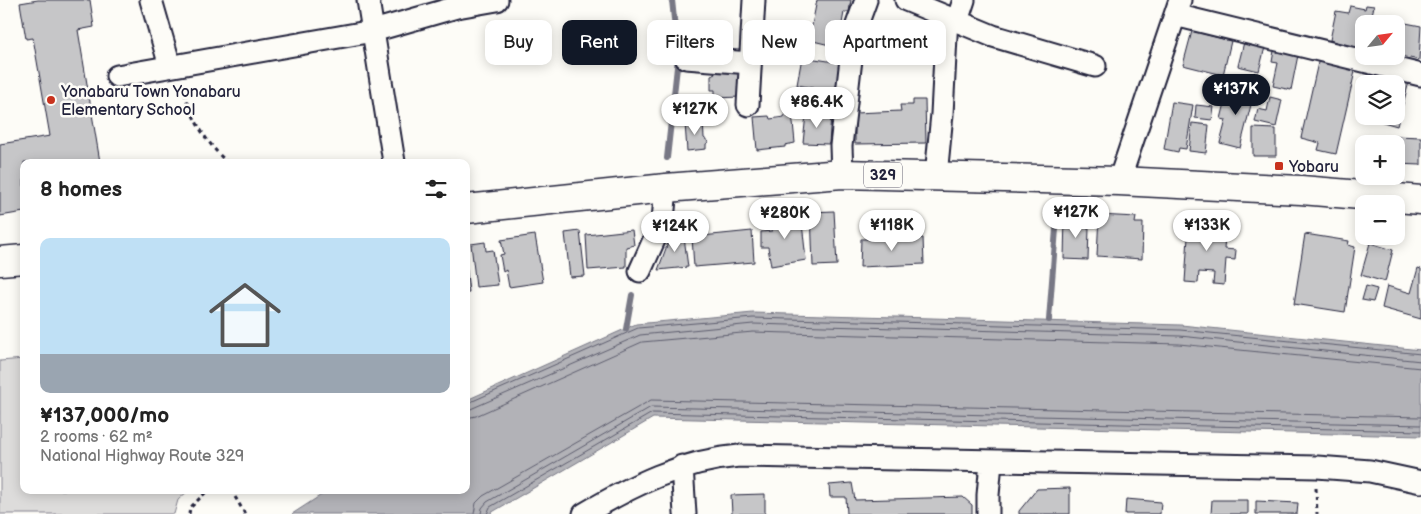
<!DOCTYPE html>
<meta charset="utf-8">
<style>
:root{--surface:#fff;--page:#f2f2f2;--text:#222;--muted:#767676;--accent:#111827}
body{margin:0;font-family:"Balsamiq Sans",sans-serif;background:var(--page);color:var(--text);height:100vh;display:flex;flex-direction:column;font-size:19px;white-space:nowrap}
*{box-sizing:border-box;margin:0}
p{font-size:16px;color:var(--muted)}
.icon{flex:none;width:28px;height:28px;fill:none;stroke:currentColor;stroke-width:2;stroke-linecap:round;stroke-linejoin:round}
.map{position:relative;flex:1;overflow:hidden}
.panel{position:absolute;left:20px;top:159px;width:450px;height:335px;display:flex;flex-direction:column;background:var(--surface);border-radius:10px;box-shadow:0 2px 12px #0003}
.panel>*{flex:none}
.banner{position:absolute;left:485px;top:20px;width:475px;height:45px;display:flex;gap:10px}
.needle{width:32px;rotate:61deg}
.controls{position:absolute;left:1355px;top:15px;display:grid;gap:10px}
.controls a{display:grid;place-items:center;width:50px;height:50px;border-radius:10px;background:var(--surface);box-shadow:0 2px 12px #0003;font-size:25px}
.price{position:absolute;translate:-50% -42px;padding:0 11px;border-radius:18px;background:#fff;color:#222;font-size:16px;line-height:32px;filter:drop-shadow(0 1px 2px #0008)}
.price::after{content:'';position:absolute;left:50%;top:30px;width:15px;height:11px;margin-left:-8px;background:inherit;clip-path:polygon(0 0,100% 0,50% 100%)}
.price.on{background:var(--accent);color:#fff}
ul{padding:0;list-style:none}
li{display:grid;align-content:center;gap:10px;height:265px;padding:0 20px}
li span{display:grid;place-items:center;height:155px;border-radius:10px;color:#555}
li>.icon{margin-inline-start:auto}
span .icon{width:90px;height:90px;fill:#fffc;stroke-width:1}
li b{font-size:21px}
h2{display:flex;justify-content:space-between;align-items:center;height:60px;padding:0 20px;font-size:21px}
.tag{padding:0 18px;border-radius:10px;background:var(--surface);box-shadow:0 2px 12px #0003;font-size:18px;line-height:45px}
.tag.on{background:var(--accent);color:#fff}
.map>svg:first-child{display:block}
.green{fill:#dddcdb;stroke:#807f8b}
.water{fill:#b2b2b7;stroke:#787885}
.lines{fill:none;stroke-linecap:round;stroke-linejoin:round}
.shore{stroke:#5c5c6d;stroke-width:1}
.stream{stroke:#787885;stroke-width:6}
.building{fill:#c6c6c8;stroke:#22223b}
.minor-casing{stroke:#22223b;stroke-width:25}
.highway-casing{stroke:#22223b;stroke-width:31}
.path{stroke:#22223b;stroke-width:3;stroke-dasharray:4 4;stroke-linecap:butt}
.minor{stroke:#fdfcf7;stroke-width:21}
.highway{stroke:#fdfcf7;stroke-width:28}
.poi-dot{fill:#c8321e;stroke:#fdfcf7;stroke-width:2}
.labels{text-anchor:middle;stroke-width:5;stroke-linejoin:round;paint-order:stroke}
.shield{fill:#fdfcf7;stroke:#646373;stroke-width:1}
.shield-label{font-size:15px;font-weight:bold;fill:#22223b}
.poi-label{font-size:16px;fill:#22223b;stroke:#fdfcf7;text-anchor:start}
</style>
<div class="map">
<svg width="1421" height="514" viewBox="0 0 1421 514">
<rect width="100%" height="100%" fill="#fdfcf7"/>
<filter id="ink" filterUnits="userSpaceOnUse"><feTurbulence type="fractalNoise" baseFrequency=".02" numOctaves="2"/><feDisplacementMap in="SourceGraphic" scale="10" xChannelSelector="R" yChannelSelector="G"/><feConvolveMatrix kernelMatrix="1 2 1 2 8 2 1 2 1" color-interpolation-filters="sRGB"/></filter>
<g filter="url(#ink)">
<path class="green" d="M24 359V490H189L178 500 174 514H0V361Z"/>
<path class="water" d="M753 313 1181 325 1421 350V436L653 418 489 514H292L329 490H466V401L469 399 636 324Z"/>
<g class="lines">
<path class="shore" d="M466 404 638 328 753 318 1180 330 1421 354
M466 411 640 335 753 324 1180 336 1421 361
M466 418 476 416 642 342 753 332 1179 344 1421 368
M474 514 476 503 483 496 651 400 1421 417
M481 514 482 508 487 502 651 407 1421 425
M487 514 490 507 652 413 1421 431"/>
<path class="stream" d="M667 158 678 58 672 0
M1049 320 1057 216
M626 329 632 295"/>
</g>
<path class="building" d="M38 0H90L94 27 78 30 100 162H24V212L0 216V144L50 136 33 38 26 39 20 3Z
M817 0H851L849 12H844L838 47 809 40Z
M1366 5 1374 6 1370 24H1364V50L1337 47V43L1330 40 1336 11 1348 13 1350 6 1365 9Z
M1385 19 1421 26 1419 60 1396 55V24H1384Z
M1192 31 1231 41 1223 75 1183 65Z
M1244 42 1265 47 1259 71 1238 66Z
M1275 45 1299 50 1291 90 1273 86 1278 63 1272 62Z
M802 57 841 63 837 91 823 89 822 94 812 93 813 88 797 85Z
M1319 58 1356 67 1336 154 1318 150 1320 143 1301 138Z
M714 70H740V97L715 98V90H711V76L715 74Z
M1387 76 1409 82 1397 126 1376 120 1377 116H1396V84H1385Z
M1229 87 1254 93 1240 148 1220 143 1226 120 1221 119Z
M1270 97 1282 100 1276 127 1255 122 1258 109 1267 111Z
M807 98 829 102 828 111 806 108Z
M913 100H925L926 143 855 144V113L901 111 900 105H913Z
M1172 102 1193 105 1186 149 1179 148 1178 152 1164 149Z
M1196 105 1214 107 1212 120 1195 118Z
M785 112H792L795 143 785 145V147L757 150 754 117 769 116 770 119 784 117Z
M806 114H831L829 144 803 143Z
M703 121 704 138 709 142 706 144V149L687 151 685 123Z
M1192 123 1209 125 1206 153 1189 151Z
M1253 128 1276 129V156H1253Z
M1396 136 1421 137V165L1396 164Z
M834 211 837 265 813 266 811 212Z
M801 214 806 260 771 266 768 247H761V232L772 231 771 216Z
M1065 215H1079V227L1089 228 1088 260 1064 259Z
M1099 215 1136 217 1135 223H1143L1142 259 1097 256Z
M1189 222 1226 225 1224 249 1236 250 1235 260 1226 259 1224 285 1213 284 1214 273 1199 272 1198 283 1185 282Z
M632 230 634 245 626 247V267L588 270 586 235Z
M683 230 688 267 658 270 672 232Z
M580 231 585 276 570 277 565 233Z
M752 231 754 262 694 267 692 237Z
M1305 234 1349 241 1348 245 1355 247 1345 312 1294 304Z
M535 235 543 282 509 287 506 270 503 272 500 255 504 254 501 240Z
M923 238 924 264 860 267 861 239Z
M485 242 486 251 493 250 498 285 476 287 471 244Z
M1370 243 1393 250 1385 282 1361 275Z
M466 263 469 292 466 293Z
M1418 268 1421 269V319L1382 308 1387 286 1411 293Z
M1366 286 1377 289 1373 302 1362 300Z
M852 483 855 500 963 497 972 505V514H847L846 497H830L829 485Z
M1070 488V514H1019V511L1037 489Z
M765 494V514H732L731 495Z
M1126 499 1161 502 1160 514H1125Z
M1212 500H1248V514H1211Z
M1256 501 1298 503 1297 514H1256Z"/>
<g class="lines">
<g class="minor-casing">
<path id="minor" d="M151 0 170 66
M368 0 394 162
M906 0 993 36 1095 66
M1175 15 1421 75
M957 21 964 0
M686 58 750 63
M117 76 373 31 457 7 497 0
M748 105 754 0
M842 174 841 146 854 33 866 0
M936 176 942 114 947 17
M1119 181 1180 0
M640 271 663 220 666 188
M682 466 685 514
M584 514C633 485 681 461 739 456L1317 467 1370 471 1421 482
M988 514V495L991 462"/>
</g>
<g class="highway-casing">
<path id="highway" d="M466 209 666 188 842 174 1119 181 1301 190 1421 200
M0 261 24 259"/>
</g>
<path class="path" d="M183 85C188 113 206 143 227 162
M1316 488 1317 514
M231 490 245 514
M189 514 190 508 208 490"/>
<use href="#minor" class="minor"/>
<use href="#highway" class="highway"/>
</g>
</g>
<g class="poi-dot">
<circle cx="51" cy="100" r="5"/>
<rect x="1274" y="161" width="10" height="10" rx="2.5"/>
</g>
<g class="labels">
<rect class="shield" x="864" y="162.5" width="38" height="25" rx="4"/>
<g class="shield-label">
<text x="883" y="180">329</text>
</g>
<g class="poi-label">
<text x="61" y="97">Yonabaru Town Yonabaru<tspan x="61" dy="18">Elementary School</tspan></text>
<text x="1289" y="172">Yobaru</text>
</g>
</g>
</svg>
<div class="controls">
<a><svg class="needle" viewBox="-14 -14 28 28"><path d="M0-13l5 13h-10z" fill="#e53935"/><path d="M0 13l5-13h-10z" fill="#767676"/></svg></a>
<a><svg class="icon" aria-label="layers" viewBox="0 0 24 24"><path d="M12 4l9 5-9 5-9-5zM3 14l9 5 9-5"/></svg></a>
<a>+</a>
<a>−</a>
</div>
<b class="price on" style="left:1236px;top:116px">¥137K</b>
<b class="price" style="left:817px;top:129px">¥86.4K</b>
<b class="price" style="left:695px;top:136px">¥127K</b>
<b class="price" style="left:1076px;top:239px">¥127K</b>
<b class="price" style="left:785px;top:240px">¥280K</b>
<b class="price" style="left:892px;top:252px">¥118K</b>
<b class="price" style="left:1207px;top:252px">¥133K</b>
<b class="price" style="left:675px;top:253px">¥124K</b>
<div class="banner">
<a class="tag">Buy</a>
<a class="tag on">Rent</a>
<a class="tag">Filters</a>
<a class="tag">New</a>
<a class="tag">Apartment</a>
</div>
<section class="panel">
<h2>8 homes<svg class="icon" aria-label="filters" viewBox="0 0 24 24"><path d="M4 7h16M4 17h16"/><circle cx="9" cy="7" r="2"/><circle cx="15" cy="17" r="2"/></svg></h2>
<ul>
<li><span style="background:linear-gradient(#bfe0f5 75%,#9aa5b1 0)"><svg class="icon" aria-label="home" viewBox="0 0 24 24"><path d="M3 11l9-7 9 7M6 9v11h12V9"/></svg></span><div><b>¥137,000/mo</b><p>2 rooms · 62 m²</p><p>National Highway Route 329</p></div></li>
</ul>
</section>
</div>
